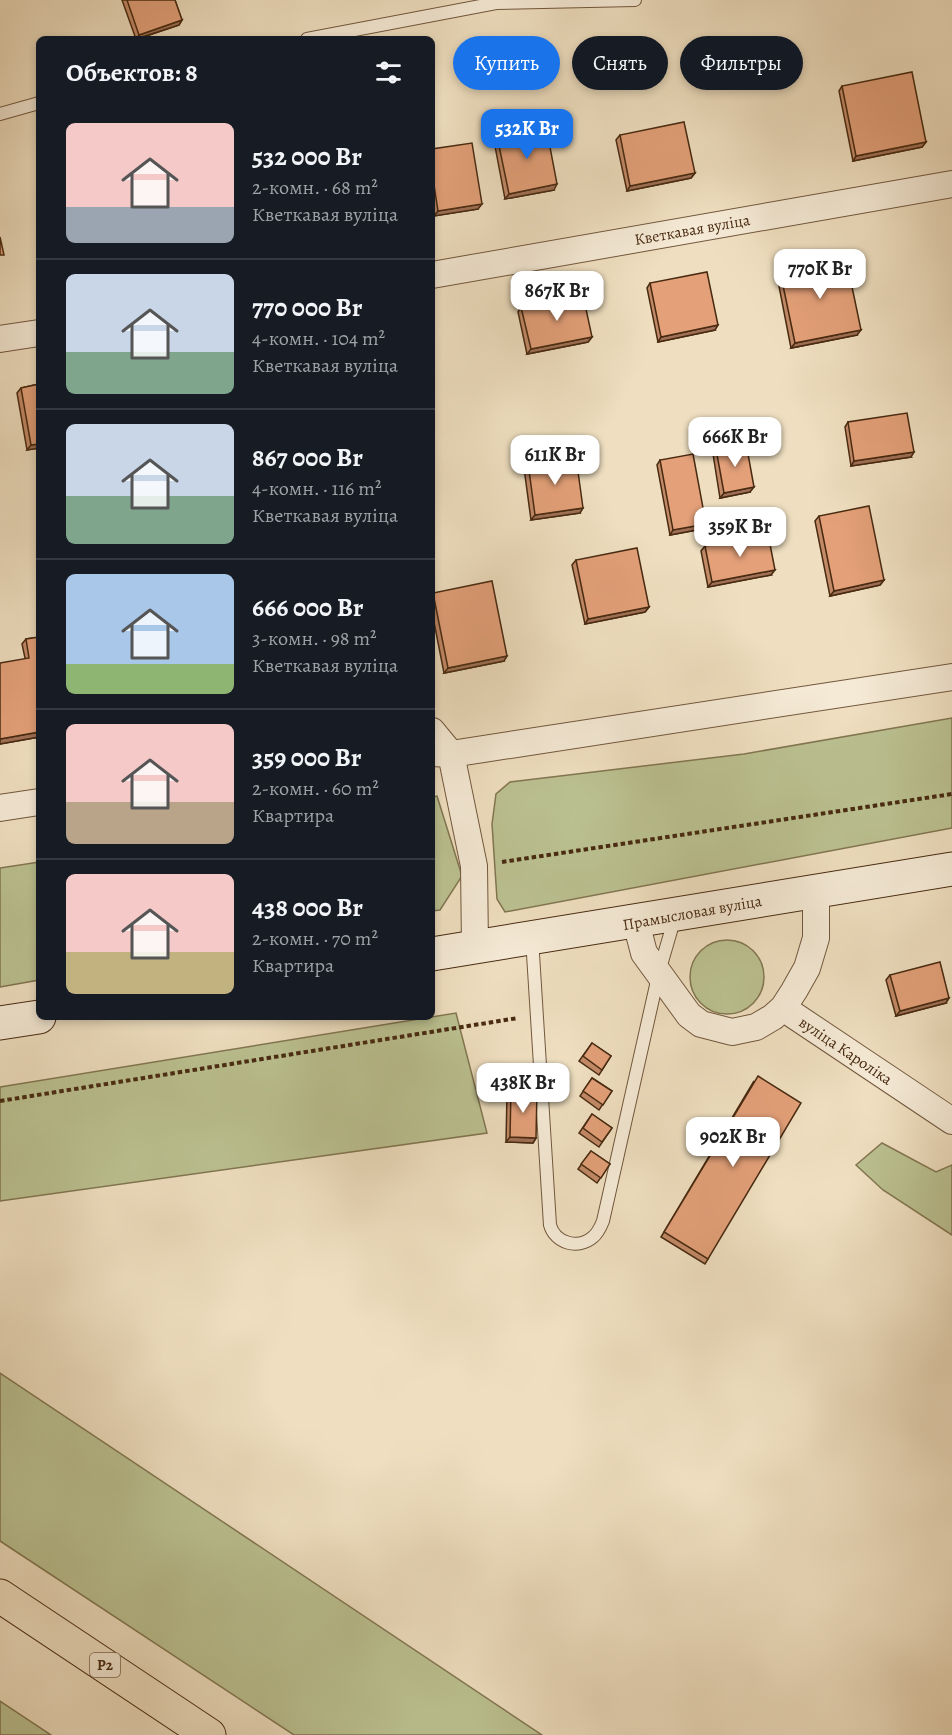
<!DOCTYPE html>
<html lang="ru">
<meta charset="utf-8">
<style>
:root{--surface:#171b24;--page:#242831;--text:#f1f3f6;--muted:#9ea1a6;--line:#363941;--accent:#1a73e8}
body{margin:0;font-family:Alegreya,serif;background:var(--page);color:var(--text);height:100vh;display:flex;flex-direction:column;font-size:22px;white-space:nowrap}
*{box-sizing:border-box;margin:0}
p{font-size:20px;color:var(--muted)}
.icon{flex:none;width:33px;height:33px;fill:none;stroke:currentColor;stroke-width:2;stroke-linecap:round;stroke-linejoin:round}
.map{position:relative;flex:1;overflow:hidden}
.details{position:absolute;left:36px;top:36px;width:399px;height:984px;display:flex;flex-direction:column;background:var(--surface);border-radius:9px;box-shadow:0 3px 9px #0003}
.details>*{flex:none}
.top-card{position:absolute;left:453px;top:36px;width:408px;height:54px;display:flex;gap:12px}
.price{position:absolute;translate:-50% -51px;padding:0 14px;border-radius:12px;background:#fff;color:#222;font-size:20px;line-height:39px;filter:drop-shadow(0 2px 3px #0008)}
.price::after{content:'';position:absolute;left:50%;top:36px;width:18px;height:14px;margin-left:-9px;background:inherit;clip-path:polygon(0 0,100% 0,50% 100%)}
.price.active{background:var(--accent);color:#fff}
ul{padding:0;list-style:none}
li{display:flex;align-items:center;gap:18px;height:150px;padding:0 30px}
li+li{border-top:2px solid var(--line)}
li span{display:grid;place-items:center;flex:none;width:168px;height:120px;border-radius:9px;color:#555}
li>.icon{margin-inline-start:auto}
span .icon{width:72px;height:72px;fill:#fffc;stroke-width:1}
li b{font-size:26px}
h2{display:flex;justify-content:space-between;align-items:center;height:72px;padding:0 30px;font-size:26px}
.pill{padding:0 21px;border-radius:27px;background:var(--surface);box-shadow:0 3px 9px #0003;font-size:21px;line-height:54px}
.pill.active{background:var(--accent);color:#fff}
.map>svg:first-child{display:block}
.green{fill:#bbc191;stroke:#827651;stroke-width:1.5}
.lines{fill:none;stroke-linecap:round;stroke-linejoin:round}
.lane-casing{stroke:#72573d;stroke-width:14}
.street-casing{stroke:#72573d;stroke-width:28}
.secondary-casing{stroke:#482a11;stroke-width:35}
.primary-casing{stroke:#482a11;stroke-width:35}
.path{stroke:#482a11;stroke-width:4;stroke-dasharray:4.5 3;stroke-linecap:butt}
.lane{stroke:#f5ead6;stroke-width:12}
.street{stroke:#f5ead6;stroke-width:26}
.secondary{stroke:#f5ead6;stroke-width:33}
.primary{stroke:#efdfc0;stroke-width:33}
.wall{fill:#c38a68;stroke:#482a11;stroke-width:1.5}
.shaded-wall{fill:#9f7055;stroke:#482a11;stroke-width:1.5}
.building{fill:#e3a079;stroke:#482a11;stroke-width:1.5}
.labels{text-anchor:middle;stroke-width:4.5;stroke-linejoin:round;paint-order:stroke}
.shield{fill:#f5ead6;stroke:#7c644c;stroke-width:1.5}
.shield-label{font-size:15px;font-weight:bold;fill:#482a11}
.street-label{font-size:16px;fill:#482a11;stroke:#f5ead6}
</style>
<div class="map">
<svg width="952" height="1735" viewBox="0 0 952 1735">
<rect width="100%" height="100%" fill="#efdfc0"/>
<filter id="stains"><feTurbulence type="fractalNoise" baseFrequency=".00333" numOctaves="4"/><feColorMatrix values="0 0 0 0 .2 0 0 0 0 .09 0 0 0 0 .02 0 0 0 .5 -.17"/></filter>
<radialGradient id="worn" r=".72"><stop offset=".6" stop-color="#630" stop-opacity="0"/><stop offset="1" stop-color="#630" stop-opacity=".3"/></radialGradient>
<path class="green" d="M952 718V828L505 912 497 899 492 824 496 794 510 782 744 754Z
M437 796 462 876 440 910 432 911V797Z
M39 862V980L0 987V868Z
M690 977a37 37 0 1 1 74 0a37 37 0 1 1-74 0Z
M456 1013 487 1133 0 1201V1087Z
M882 1143 936 1172 952 1165V1235L883 1190 856 1165Z
M0 1373 542 1735H294L0 1541Z
M0 1701 51 1735H0Z"/>
<g class="lines">
<g class="lane-casing">
<path id="lane" d="M307 39 496 3 635 0
M0 114 39 103
M532 938 550 1225C555 1243 578 1250 593 1237 598 1233 601 1226 603 1221L659 972 675 917"/>
</g>
<g class="street-casing">
<path id="street" d="M432 275 952 184
M0 339 39 333
M432 731 451 754 474 866 475 947
M432 753 451 754 952 677
M0 808 39 802
M636 922 644 953 689 1015 701 1024 732 1032 756 1027 773 1017 783 1008 794 991 807 968 816 938V891
M783 1008 952 1121"/>
</g>
<g class="secondary-casing">
<path id="secondary" d="M432 954 952 869
M0 1023 39 1017"/>
</g>
<g class="primary-casing">
<path id="primary" d="M0 1596 209 1735"/>
</g>
<path class="path" d="M502 862 952 794
M0 1101 518 1018"/>
<use href="#lane" class="lane"/>
<use href="#street" class="street"/>
<use href="#secondary" class="secondary"/>
<use href="#primary" class="primary"/>
</g>
<path class="wall" d="M122 0H175L182 20 179 25 138 39H136Z
M842 86 926 142 922 147 853 161 839 91Z
M620 135 695 173 691 178 627 191 616 140Z
M497 136 554 190 505 199 494 141Z
M432 149 478 209 434 216 432 201Z
M780 271 857 335 791 348 777 276Z
M650 283 715 330 658 342 647 288Z
M521 307 592 337 588 342 527 354 518 312Z
M39 384V448L27 450 17 393 21 388Z
M848 422 911 457 851 466 845 427Z
M716 449 750 492 720 498 713 454Z
M660 460 706 524 702 529 670 535 657 465Z
M528 463 580 513 531 520 524 468Z
M819 516 884 580 880 585 830 596 815 521Z
M705 546 771 575 708 587 701 551Z
M576 560 649 607 645 612 585 624 572 565Z
M433 593 504 661 444 673 432 612V594Z
M39 637V737L0 744 25 658 22 644 26 639Z
M890 975 946 1003 896 1016 886 980Z
M592 1043 611 1056 599 1075 579 1061Z
M592 1078 612 1091 599 1110 580 1096Z
M754 1081 708 1259 705 1264 661 1237Z
M511 1089 536 1138 533 1143 506 1142 507 1094Z
M592 1114 612 1128 599 1147 579 1133Z
M591 1151 610 1164 597 1183 578 1169Z"/>
<path class="shaded-wall" d="M182 20 179 25 136 39 139 35Z
M926 142 922 147 853 161 856 156Z
M695 173 691 178 627 191 630 186Z
M557 184 554 190 505 199 509 194Z
M482 204 478 209 434 216 438 211Z
M718 325 715 330 658 342 661 337Z
M861 330 857 335 791 348 795 343Z
M592 337 588 342 527 354 531 349Z
M39 444V448L27 450 31 445Z
M914 452 911 457 851 466 854 461Z
M754 487 750 492 720 498 724 493Z
M583 508 580 513 531 520 535 515Z
M706 524 702 529 670 535 673 530Z
M775 570 771 575 708 587 712 582Z
M884 580 880 585 830 596 834 591Z
M649 607 645 612 585 624 588 619Z
M507 656 504 661 444 673 448 668Z
M39 732V737L0 744V739Z
M949 998 946 1003 896 1016 900 1011Z
M510 1137 536 1138 533 1143 506 1142Z"/>
<path class="building" d="M127 0H175L182 20 139 35Z
M912 72 926 142 856 156 842 86Z
M684 122 695 173 630 186 620 135Z
M546 126 557 184 509 194 497 136Z
M472 143 482 204 438 211 432 172V149Z
M0 237 4 255H0Z
M846 258 861 330 795 343 780 271Z
M707 272 718 325 661 337 650 283Z
M583 295 592 337 531 349 521 307Z
M39 384V444L31 445 21 388Z
M907 413 914 452 854 461 848 422Z
M746 443 754 487 724 493 716 449Z
M693 454 706 524 673 530 660 460Z
M576 457 583 508 535 515 528 463Z
M869 506 884 580 834 591 819 516Z
M768 534 775 570 712 582 705 546Z
M637 548 649 607 588 619 576 560Z
M492 581 507 656 448 668 433 593Z
M39 637V732L0 739V663L29 658 26 639Z
M940 962 949 998 900 1011 890 975Z
M592 1043 611 1056 602 1070 583 1056Z
M758 1076 801 1103 708 1259 664 1232Z
M592 1078 612 1091 603 1105 583 1091Z
M511 1089 537 1090 536 1138 510 1137Z
M592 1114 612 1128 602 1142 583 1128Z
M591 1151 610 1164 601 1178 581 1164Z"/>
<g class="labels">
<rect class="shield" x="90" y="1653" width="30" height="24" rx="4.5"/>
<g class="shield-label">
<text x="105" y="1670">Р2</text>
</g>
<g class="street-label">
<text transform="translate(692 229) rotate(-10)" y="6">Кветкавая вуліца</text>
<text transform="translate(692 912) rotate(-10)" y="6">Прамысловая вуліца</text>
<text transform="translate(846 1050) rotate(34)" y="6">вуліца Кароліка</text>
</g>
</g>
<rect width="100%" height="100%" filter="url(#stains)"/>
<rect width="100%" height="100%" fill="url(#worn)"/>
</svg>
<b class="price active" style="left:527px;top:160px">532K Br</b>
<b class="price" style="left:820px;top:300px">770K Br</b>
<b class="price" style="left:557px;top:322px">867K Br</b>
<b class="price" style="left:735px;top:468px">666K Br</b>
<b class="price" style="left:555px;top:486px">611K Br</b>
<b class="price" style="left:740px;top:558px">359K Br</b>
<b class="price" style="left:523px;top:1114px">438K Br</b>
<b class="price" style="left:733px;top:1168px">902K Br</b>
<div class="top-card">
<a class="pill active">Купить</a>
<a class="pill">Снять</a>
<a class="pill">Фильтры</a>
</div>
<section class="details">
<h2>Объектов: 8<svg class="icon" aria-label="filters" viewBox="0 0 24 24"><path d="M4 7h16M4 17h16"/><circle cx="9" cy="7" r="2"/><circle cx="15" cy="17" r="2"/></svg></h2>
<ul>
<li><span style="background:linear-gradient(#f6c9c9 70%,#9aa5b1 0)"><svg class="icon" aria-label="home" viewBox="0 0 24 24"><path d="M3 11l9-7 9 7M6 9v11h12V9"/></svg></span><div><b>532 000 Br</b><p>2-комн. · 68 m²</p><p>Кветкавая вуліца</p></div></li>
<li><span style="background:linear-gradient(#c9d6e8 65%,#7fa58c 0)"><svg class="icon" aria-label="home" viewBox="0 0 24 24"><path d="M3 11l9-7 9 7M6 9v11h12V9"/></svg></span><div><b>770 000 Br</b><p>4-комн. · 104 m²</p><p>Кветкавая вуліца</p></div></li>
<li><span style="background:linear-gradient(#c9d6e8 60%,#7fa58c 0)"><svg class="icon" aria-label="home" viewBox="0 0 24 24"><path d="M3 11l9-7 9 7M6 9v11h12V9"/></svg></span><div><b>867 000 Br</b><p>4-комн. · 116 m²</p><p>Кветкавая вуліца</p></div></li>
<li><span style="background:linear-gradient(#a9c7e8 75%,#8fb573 0)"><svg class="icon" aria-label="home" viewBox="0 0 24 24"><path d="M3 11l9-7 9 7M6 9v11h12V9"/></svg></span><div><b>666 000 Br</b><p>3-комн. · 98 m²</p><p>Кветкавая вуліца</p></div></li>
<li><span style="background:linear-gradient(#f6c9c9 65%,#b9a48a 0)"><svg class="icon" aria-label="home" viewBox="0 0 24 24"><path d="M3 11l9-7 9 7M6 9v11h12V9"/></svg></span><div><b>359 000 Br</b><p>2-комн. · 60 m²</p><p>Квартира</p></div></li>
<li><span style="background:linear-gradient(#f6c9c9 65%,#c2b280 0)"><svg class="icon" aria-label="home" viewBox="0 0 24 24"><path d="M3 11l9-7 9 7M6 9v11h12V9"/></svg></span><div><b>438 000 Br</b><p>2-комн. · 70 m²</p><p>Квартира</p></div></li>
</ul>
</section>
</div>
